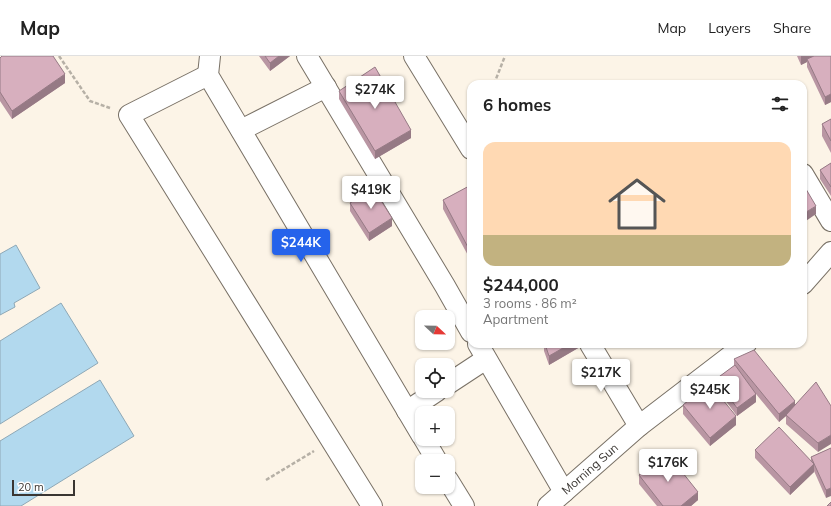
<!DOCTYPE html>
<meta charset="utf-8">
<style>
:root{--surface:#fff;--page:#f2f2f2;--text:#222;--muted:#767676;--line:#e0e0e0;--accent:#2563eb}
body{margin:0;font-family:Mulish,sans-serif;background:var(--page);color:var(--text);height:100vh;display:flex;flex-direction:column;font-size:15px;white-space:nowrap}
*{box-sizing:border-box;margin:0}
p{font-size:13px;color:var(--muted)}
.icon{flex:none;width:22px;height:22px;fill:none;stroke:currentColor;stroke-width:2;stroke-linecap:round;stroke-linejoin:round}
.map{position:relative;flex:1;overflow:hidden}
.details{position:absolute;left:467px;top:24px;width:340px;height:268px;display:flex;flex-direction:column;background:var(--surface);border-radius:12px;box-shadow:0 1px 3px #0004}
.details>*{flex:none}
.needle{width:26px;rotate:112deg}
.fabs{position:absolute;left:415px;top:254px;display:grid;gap:8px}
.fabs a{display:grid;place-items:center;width:40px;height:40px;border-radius:8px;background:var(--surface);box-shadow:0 1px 3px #0004;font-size:20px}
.scale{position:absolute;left:12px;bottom:10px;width:63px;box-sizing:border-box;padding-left:4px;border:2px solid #3a3632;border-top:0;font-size:11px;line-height:14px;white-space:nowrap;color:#3a3632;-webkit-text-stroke:3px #fff;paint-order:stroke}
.price{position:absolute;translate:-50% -34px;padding:0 9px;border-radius:4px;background:#fff;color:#222;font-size:13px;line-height:26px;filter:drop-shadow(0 1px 2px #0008)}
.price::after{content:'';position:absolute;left:50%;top:24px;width:12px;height:9px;margin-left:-6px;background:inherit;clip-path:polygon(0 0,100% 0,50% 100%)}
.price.on{background:var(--accent);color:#fff}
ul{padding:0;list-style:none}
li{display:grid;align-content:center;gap:8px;height:212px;padding:0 16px}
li+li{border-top:1px solid var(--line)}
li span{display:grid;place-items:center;height:124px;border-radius:12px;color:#555}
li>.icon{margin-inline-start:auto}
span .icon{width:72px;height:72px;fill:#fffc;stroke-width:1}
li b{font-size:17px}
h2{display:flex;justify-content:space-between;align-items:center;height:48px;padding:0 16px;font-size:17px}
header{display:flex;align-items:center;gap:24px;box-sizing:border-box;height:56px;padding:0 20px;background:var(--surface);border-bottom:1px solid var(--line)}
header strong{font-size:19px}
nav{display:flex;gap:22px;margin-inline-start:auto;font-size:14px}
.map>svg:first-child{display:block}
.water{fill:#b2d9ee;stroke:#8ea8b6}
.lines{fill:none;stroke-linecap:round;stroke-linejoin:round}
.minor-casing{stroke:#797166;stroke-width:22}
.path{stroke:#b6b0a6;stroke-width:2.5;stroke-dasharray:4 2;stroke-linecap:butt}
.minor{stroke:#fff;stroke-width:20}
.wall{fill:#b996a3}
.shaded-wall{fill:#967a85}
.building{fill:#d7afbe;stroke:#967a85}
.labels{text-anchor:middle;stroke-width:4;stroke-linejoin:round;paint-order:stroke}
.street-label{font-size:12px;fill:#3a3632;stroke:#fff}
</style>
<header>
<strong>Map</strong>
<nav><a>Map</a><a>Layers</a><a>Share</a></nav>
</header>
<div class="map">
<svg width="831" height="450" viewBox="0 0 831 450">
<rect width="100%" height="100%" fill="#fcf4e7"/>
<path class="water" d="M16 189 40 232 14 247 15 251 0 259V198Z
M61 247 98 307 0 368V285Z
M100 324 134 380 21 450H0V385Z"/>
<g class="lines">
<g class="minor-casing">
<g id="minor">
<path d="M210 0 208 19 422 380"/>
<path d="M307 0 445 230 471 276"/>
<path d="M414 0 471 93"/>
<path d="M208 19 129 59 372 450"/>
<path d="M241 74 326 31"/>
<path d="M803 118 831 165"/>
<path d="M803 228 831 196"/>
<path d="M478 288 564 436"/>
<path d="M590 288 639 370"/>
<path d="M448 328 486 303"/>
<path d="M407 355 437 335"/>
<path d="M424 383 437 405"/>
<path d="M448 424 464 450"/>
<path id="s1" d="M548 450 639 370 746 288"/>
</g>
</g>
<path class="path" d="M59 0 90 45 110 52
M494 28 505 0
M266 424 314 395"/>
<use href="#minor" class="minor"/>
</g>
<path class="wall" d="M259 0H290L270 15Z
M797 0H831V46L825 49 807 11V6L801 9Z
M0 2 65 27 12 63 0 45Z
M339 35 411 82 375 103 339 43Z
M831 63V97L822 80V68Z
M831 107V140L820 123V114Z
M471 129V205L443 153V144Z
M350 147 392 170 369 185 350 155Z
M544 288H585L549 309 544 295Z
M734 303 795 349 831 350 818 396 786 368V360L779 366 756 338V346L737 360 716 332V323L734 310Z
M683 349 736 369 710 390 683 358Z
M831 392 826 442 814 415V416L790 439 755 402V394L811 405V401Z
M639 419 698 444 691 450H657L639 428Z"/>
<path class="shaded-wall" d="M279 0H290L270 15V7Z
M801 0H818L807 3V6L801 9Z
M65 18V27L12 63V55Z
M831 38V46L825 49V41Z
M411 74V82L375 103V95Z
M816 150V158L803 167V158Z
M392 162V170L369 185V177Z
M570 288H585L549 309V300Z
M756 338V346L737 360V352Z
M795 345V353L786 359V360L779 366V358Z
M736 360V369L710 390V382Z
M831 379V388L818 396V387Z
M814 408V416L790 439V431Z
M831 432V440L826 442V434Z
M698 436V444L691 450H681Z"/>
<path class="building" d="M2 0H53L65 18 12 55 0 36V2Z
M265 0H279L270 7Z
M814 0H831V38L825 41 807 3Z
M375 11 411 74 375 95 339 35Z
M831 63V85L822 68Z
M831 107V131L820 114Z
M803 128 816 150 803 158Z
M471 129V197L443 144Z
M373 132 392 162 369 177 350 147Z
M545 288H570L549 300Z
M754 294 795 345 779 358 734 303Z
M735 309 756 338 737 352 716 323Z
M816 326 831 350V379L818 387 786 359Z
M709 327 736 360 710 382 683 349Z
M779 371 814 408 790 431 755 394Z
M831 392V432L826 434 811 401Z
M667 397 698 436 681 450H663L639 419Z
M831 446V450H827Z"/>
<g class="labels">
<g class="street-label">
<text dy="4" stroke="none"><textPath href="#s1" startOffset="56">Morning Sun</textPath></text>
</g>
</g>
</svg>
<div class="fabs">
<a><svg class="needle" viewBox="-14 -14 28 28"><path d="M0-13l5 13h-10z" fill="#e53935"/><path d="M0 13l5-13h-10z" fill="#767676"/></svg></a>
<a><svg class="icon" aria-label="locate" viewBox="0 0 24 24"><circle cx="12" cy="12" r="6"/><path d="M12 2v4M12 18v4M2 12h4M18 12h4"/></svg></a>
<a>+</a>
<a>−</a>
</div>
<div class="scale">20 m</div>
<b class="price" style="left:375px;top:54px">$274K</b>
<b class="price" style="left:371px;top:154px">$419K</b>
<b class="price on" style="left:301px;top:207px">$244K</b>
<b class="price" style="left:601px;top:337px">$217K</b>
<b class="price" style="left:710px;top:354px">$245K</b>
<b class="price" style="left:668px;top:427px">$176K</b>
<section class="details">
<h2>6 homes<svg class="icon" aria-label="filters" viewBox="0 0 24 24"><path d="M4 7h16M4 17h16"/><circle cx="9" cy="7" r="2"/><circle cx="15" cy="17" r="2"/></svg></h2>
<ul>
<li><span style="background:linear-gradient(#ffd9b3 75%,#c2b280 0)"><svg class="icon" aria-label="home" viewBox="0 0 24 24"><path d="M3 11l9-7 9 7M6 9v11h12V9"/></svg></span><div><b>$244,000</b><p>3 rooms · 86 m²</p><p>Apartment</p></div></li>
</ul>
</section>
</div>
